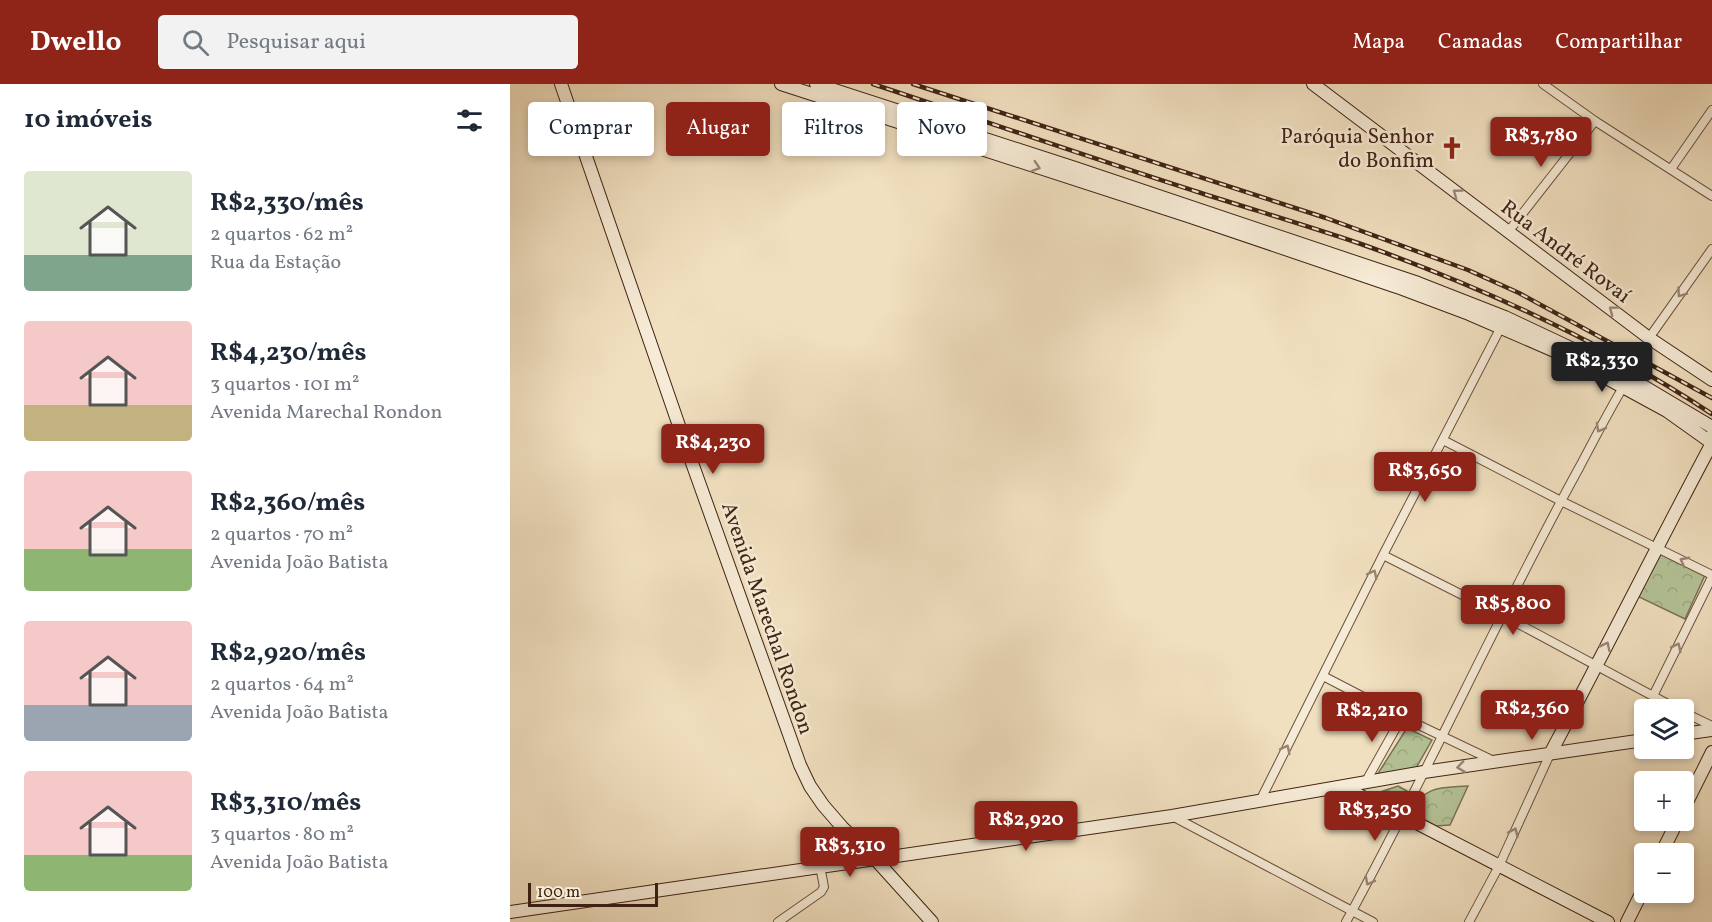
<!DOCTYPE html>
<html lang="pt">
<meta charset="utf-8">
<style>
:root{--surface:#fff;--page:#f2f2f3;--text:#1f2937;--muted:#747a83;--accent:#8f2418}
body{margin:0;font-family:Vollkorn,serif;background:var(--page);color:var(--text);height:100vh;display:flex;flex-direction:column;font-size:22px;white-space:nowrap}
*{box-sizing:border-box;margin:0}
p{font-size:20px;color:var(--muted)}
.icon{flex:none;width:33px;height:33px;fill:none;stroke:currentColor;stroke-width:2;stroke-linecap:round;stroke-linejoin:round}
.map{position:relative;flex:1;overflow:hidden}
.sheet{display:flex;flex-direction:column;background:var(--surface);width:510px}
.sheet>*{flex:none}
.guide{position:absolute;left:18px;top:18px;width:570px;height:54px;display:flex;gap:12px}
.controls{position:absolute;left:1124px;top:615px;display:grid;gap:12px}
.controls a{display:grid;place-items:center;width:60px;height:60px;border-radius:6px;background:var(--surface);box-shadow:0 3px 9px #0003;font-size:30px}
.scale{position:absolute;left:18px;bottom:15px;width:130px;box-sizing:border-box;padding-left:6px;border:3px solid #402213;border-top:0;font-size:16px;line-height:21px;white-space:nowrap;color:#402213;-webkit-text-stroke:4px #f6ebd6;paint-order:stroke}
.price{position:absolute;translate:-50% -51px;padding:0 14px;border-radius:6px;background:var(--accent);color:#fff;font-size:20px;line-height:39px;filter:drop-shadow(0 2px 3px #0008)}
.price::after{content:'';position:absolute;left:50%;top:36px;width:18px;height:14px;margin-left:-9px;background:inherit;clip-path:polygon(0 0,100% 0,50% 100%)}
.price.current{background:#222;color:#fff}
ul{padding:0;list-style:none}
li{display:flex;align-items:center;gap:18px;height:150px;padding:0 24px}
li span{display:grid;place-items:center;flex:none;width:168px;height:120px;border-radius:6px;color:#555}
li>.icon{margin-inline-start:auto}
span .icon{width:72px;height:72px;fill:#fffc;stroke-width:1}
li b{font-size:26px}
h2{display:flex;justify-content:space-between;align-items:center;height:72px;padding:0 24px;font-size:26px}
.pill{padding:0 21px;border-radius:6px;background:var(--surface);box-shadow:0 3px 9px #0003;font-size:21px;line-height:54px}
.pill.current{background:var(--accent);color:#fff}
header{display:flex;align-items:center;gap:36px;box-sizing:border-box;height:84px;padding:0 30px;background:var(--accent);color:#fff}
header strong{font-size:28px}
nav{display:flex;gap:33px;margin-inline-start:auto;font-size:21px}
.search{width:420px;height:54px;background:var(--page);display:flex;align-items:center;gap:15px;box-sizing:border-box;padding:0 21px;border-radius:6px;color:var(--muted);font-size:22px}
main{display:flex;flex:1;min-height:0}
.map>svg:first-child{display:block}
.park{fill:url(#park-crowns);stroke:#7a7255;stroke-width:1.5}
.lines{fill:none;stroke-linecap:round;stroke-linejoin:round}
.street-casing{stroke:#6c523e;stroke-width:10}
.secondary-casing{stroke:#402213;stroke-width:14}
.street{stroke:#f6ebd6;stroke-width:8}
.secondary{stroke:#f6ebd6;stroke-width:12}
.rail-casing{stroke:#402213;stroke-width:4.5}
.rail{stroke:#f6ebd6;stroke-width:2;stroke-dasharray:7;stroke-linecap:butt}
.oneway{stroke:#9b8674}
.labels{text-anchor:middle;stroke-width:5;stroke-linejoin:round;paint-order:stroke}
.poi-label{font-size:21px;fill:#402213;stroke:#f6ebd6;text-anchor:end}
.street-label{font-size:21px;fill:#402213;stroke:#f6ebd6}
</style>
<header>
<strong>Dwello</strong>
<div class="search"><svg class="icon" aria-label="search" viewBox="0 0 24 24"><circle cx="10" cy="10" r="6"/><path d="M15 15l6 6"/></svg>Pesquisar aqui</div>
<nav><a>Mapa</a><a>Camadas</a><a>Compartilhar</a></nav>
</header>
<main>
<section class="sheet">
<h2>10 imóveis<svg class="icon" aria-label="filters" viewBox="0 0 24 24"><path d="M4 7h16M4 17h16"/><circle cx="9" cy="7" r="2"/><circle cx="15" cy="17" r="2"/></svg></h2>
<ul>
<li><span style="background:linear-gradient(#dfe7d0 70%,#7fa58c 0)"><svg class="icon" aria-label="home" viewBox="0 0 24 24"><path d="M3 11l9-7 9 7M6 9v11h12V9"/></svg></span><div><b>R$2,330/mês</b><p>2 quartos · 62 m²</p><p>Rua da Estação</p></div></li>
<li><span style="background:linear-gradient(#f6c9c9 70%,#c2b280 0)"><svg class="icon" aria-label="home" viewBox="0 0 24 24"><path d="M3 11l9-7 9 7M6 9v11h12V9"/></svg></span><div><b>R$4,230/mês</b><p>3 quartos · 101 m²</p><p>Avenida Marechal Rondon</p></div></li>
<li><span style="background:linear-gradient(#f6c9c9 65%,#8fb573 0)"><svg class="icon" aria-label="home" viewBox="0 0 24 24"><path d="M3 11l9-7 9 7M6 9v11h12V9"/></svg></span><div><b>R$2,360/mês</b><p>2 quartos · 70 m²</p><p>Avenida João Batista</p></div></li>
<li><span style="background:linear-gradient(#f6c9c9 70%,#9aa5b1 0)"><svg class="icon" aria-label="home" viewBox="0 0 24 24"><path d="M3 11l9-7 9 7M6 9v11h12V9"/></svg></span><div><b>R$2,920/mês</b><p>2 quartos · 64 m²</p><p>Avenida João Batista</p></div></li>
<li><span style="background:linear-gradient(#f6c9c9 70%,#8fb573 0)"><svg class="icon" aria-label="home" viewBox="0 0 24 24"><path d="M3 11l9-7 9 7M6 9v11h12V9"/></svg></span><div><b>R$3,310/mês</b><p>3 quartos · 80 m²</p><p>Avenida João Batista</p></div></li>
</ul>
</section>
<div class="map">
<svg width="1202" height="838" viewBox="0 0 1202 838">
<defs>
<pattern id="park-crowns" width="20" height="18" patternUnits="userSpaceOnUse" patternTransform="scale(1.5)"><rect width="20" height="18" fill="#b4c397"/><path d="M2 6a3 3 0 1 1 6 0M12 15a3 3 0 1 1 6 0" fill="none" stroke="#9ca781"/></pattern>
</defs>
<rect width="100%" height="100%" fill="#f1e0c0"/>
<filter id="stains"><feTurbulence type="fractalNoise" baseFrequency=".00333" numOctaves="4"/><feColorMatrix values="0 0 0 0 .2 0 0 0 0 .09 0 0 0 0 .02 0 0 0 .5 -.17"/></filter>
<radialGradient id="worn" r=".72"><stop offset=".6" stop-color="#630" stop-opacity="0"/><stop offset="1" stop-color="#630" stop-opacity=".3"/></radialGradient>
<path class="park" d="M1149 468 1195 491 1175 535 1127 512Z
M897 644 922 656 906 684 867 691Z
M888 702 897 707 887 721 867 709Z
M958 702 940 741 926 742 900 728C916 701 930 704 958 702Z"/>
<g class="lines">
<g class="street-casing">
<path id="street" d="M1033 0 1085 37 1202 112
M1161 85 1202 26
M998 148 1085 37
M1139 254 1202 165
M933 356 1051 417 1202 491
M873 471 992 531 1169 626
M813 592 892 633 984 677
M1143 612 1202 493
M1173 628 1202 642
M855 699 892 633
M750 717 873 471 991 243
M662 732 863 838
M268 838 311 808 314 803 310 782
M836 838C918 689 987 533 1069 384 1084 356 1098 328 1115 300
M959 838 989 782 1040 670"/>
</g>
<g class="secondary-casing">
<path id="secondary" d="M51 0 176 362 290 681 300 702 313 721 332 743 366 776 422 838
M271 0 678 132 887 203 959 230 1056 272 1157 327 1202 359
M306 0 565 84 908 199 995 233 1101 283 1202 343
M803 0 1139 254 1202 296
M1173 650 1202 646
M1040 670C1095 567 1147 462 1202 359V351
M832 703 893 732 1098 838
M1173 726 1202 668
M1151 770 1168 736
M0 828 662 732 914 688 1134 656
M1117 838 1134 804"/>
</g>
<use href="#street" class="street"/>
<use href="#secondary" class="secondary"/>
<g class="rail-casing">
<path id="rail" d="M363 0C472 36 581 74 691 109 744 126 798 142 851 160 974 204 1093 258 1202 330
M403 0 816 134 958 186 1009 209 1202 314"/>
</g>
<use href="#rail" class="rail"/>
</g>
<defs><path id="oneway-chevron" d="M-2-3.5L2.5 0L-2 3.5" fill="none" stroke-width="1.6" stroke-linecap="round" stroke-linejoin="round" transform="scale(1.5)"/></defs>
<g class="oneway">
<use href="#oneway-chevron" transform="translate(526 83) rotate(18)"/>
<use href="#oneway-chevron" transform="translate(947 109) rotate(-143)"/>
<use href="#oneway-chevron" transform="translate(1171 209) rotate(125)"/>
<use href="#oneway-chevron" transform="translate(1103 226) rotate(-143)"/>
<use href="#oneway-chevron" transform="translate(1090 344) rotate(119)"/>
<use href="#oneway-chevron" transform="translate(1174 477) rotate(-152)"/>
<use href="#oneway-chevron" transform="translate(863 490) rotate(-63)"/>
<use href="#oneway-chevron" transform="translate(1096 562) rotate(-64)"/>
<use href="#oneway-chevron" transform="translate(1167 563) rotate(-64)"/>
<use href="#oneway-chevron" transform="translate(776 665) rotate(-64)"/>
<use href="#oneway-chevron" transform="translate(951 683) rotate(172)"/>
<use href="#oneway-chevron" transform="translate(1004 748) rotate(-66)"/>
<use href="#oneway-chevron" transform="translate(859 797) rotate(118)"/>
</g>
<defs>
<g id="church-bare" transform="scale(1.8)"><path d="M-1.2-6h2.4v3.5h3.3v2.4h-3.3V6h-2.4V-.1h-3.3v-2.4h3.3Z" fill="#8f2418" stroke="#f6ebd6" stroke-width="2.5" paint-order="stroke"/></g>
</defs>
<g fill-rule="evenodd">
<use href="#church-bare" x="942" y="64"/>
</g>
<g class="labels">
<g class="poi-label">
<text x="924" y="59">Paróquia Senhor<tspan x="924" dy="24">do Bonfim</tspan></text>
</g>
<g class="street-label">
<text transform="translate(1056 167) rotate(37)" y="7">Rua André Rovaí</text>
<text transform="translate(258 534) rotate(71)" y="7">Avenida Marechal Rondon</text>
</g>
</g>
<rect width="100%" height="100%" filter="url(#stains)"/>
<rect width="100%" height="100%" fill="url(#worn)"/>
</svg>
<div class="controls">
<a><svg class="icon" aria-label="layers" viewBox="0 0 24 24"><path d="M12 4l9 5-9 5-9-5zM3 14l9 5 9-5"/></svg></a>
<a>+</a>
<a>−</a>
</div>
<div class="scale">100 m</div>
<b class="price" style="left:1031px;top:84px">R$3,780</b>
<b class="price current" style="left:1092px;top:309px">R$2,330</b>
<b class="price" style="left:203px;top:391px">R$4,230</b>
<b class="price" style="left:915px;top:419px">R$3,650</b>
<b class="price" style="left:1003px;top:552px">R$5,800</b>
<b class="price" style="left:1022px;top:657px">R$2,360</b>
<b class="price" style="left:862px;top:659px">R$2,210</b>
<b class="price" style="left:865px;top:758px">R$3,250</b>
<b class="price" style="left:516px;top:768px">R$2,920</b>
<b class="price" style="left:340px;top:794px">R$3,310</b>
<div class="guide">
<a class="pill">Comprar</a>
<a class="pill current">Alugar</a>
<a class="pill">Filtros</a>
<a class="pill">Novo</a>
</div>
</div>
</main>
